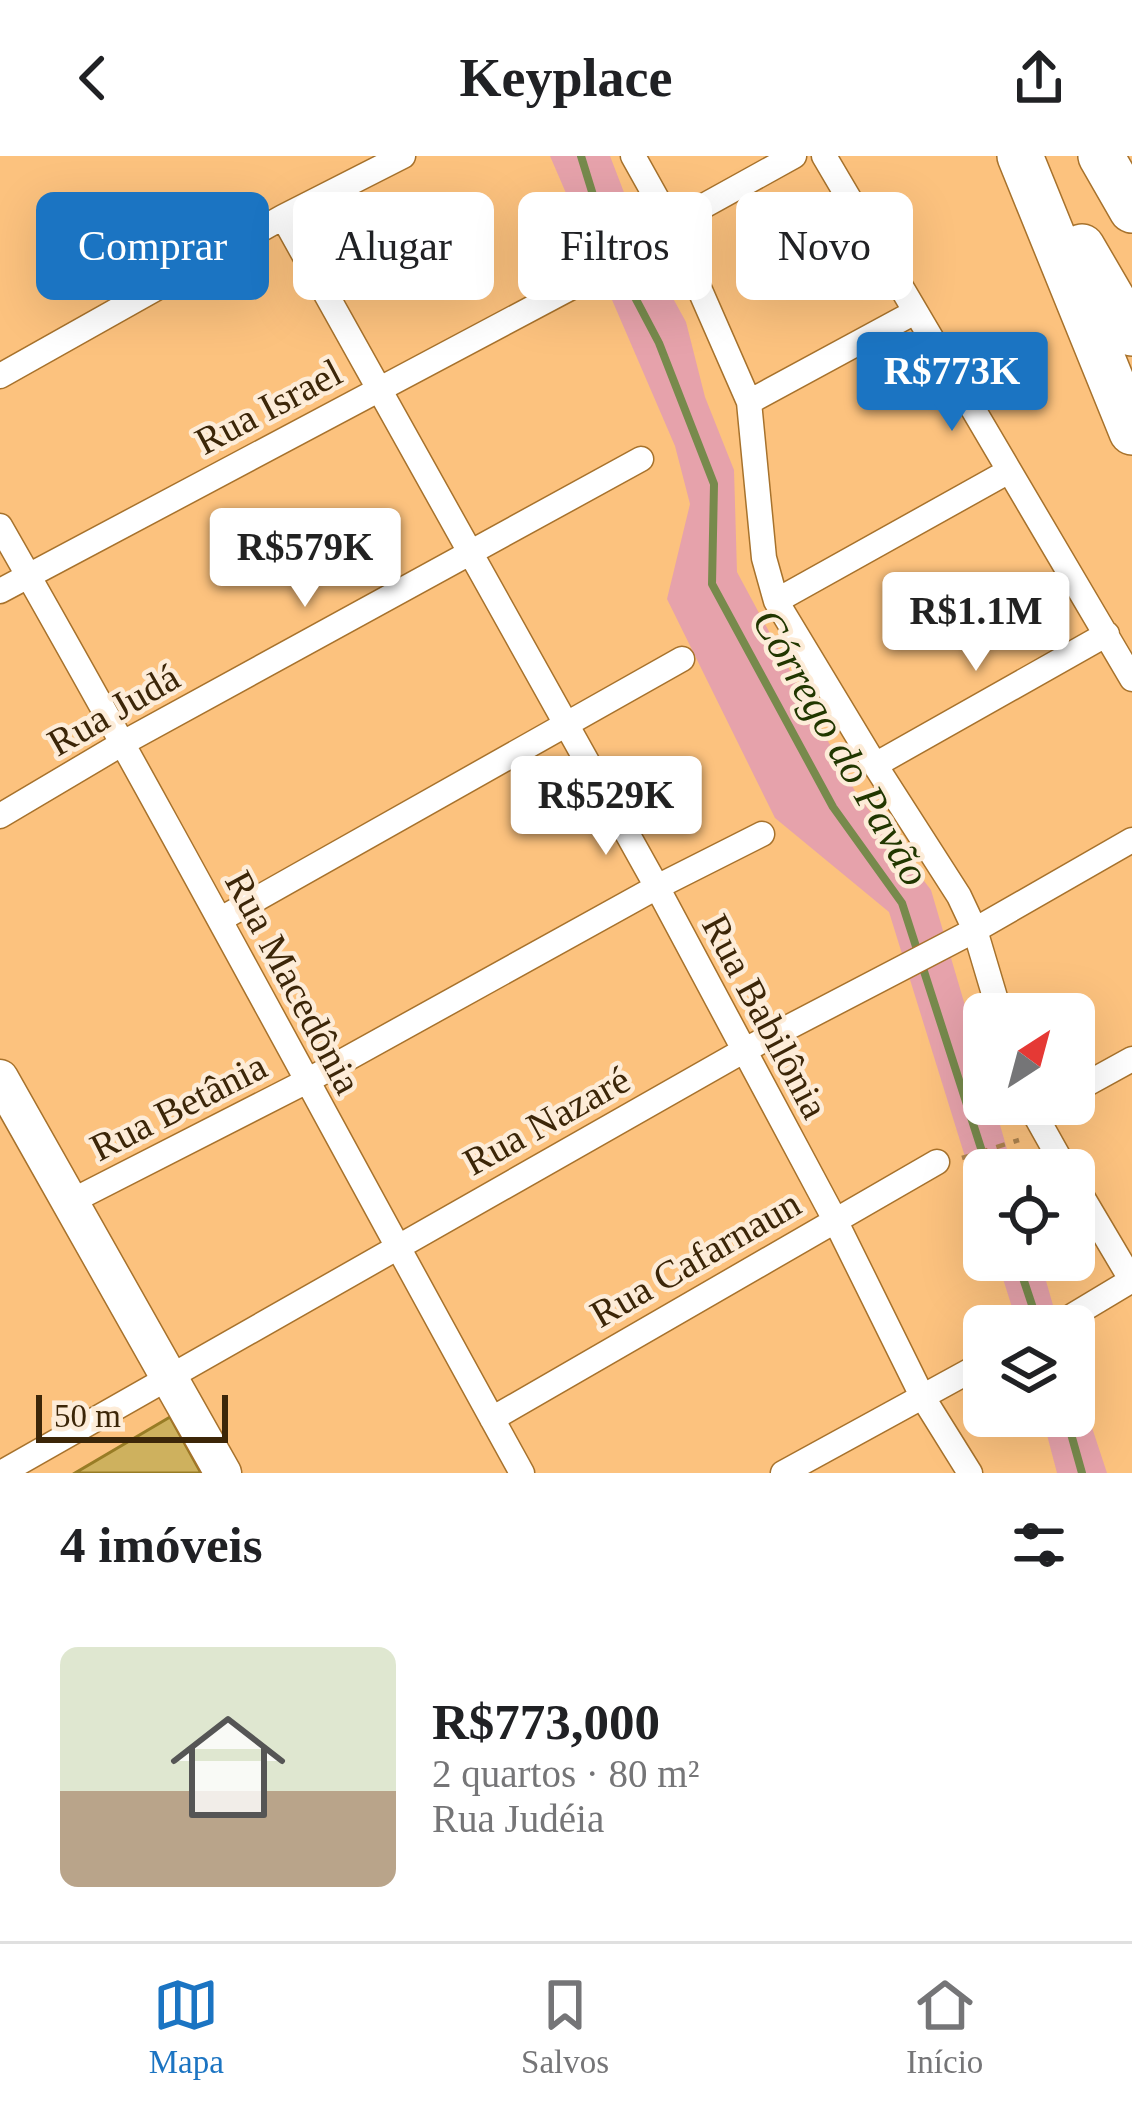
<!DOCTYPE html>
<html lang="pt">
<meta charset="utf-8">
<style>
:root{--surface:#fff;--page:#f6f6f6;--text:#202124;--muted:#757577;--line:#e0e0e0;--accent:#1b74c2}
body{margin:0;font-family:Georgia,serif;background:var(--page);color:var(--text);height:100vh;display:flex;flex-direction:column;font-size:45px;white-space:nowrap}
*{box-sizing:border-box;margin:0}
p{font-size:39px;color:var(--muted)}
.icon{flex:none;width:66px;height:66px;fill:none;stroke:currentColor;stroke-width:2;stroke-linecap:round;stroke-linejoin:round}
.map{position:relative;height:1317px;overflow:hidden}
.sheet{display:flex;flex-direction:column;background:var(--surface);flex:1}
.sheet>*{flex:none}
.guide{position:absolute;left:36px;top:36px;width:1062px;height:108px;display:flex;gap:24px}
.needle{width:78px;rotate:36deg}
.buttons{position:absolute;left:963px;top:837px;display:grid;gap:24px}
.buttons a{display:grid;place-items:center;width:132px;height:132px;border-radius:18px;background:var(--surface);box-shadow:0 12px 48px #0002;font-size:60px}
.scale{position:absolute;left:36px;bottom:30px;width:192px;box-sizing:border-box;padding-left:12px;border:6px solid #3c2608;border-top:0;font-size:33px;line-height:42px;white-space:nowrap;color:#3c2608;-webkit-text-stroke:9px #fdecd8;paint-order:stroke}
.price{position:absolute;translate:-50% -102px;padding:0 27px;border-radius:12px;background:#fff;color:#222;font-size:39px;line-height:78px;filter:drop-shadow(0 3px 6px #0008)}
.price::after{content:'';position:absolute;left:50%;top:72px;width:36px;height:27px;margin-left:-18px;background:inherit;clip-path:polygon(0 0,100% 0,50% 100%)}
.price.current{background:var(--accent);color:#fff}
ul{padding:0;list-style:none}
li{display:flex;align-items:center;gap:36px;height:300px;padding:0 60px}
li span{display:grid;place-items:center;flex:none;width:336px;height:240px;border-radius:18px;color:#555}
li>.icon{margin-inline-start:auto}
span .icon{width:144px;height:144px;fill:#fffc;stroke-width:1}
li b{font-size:51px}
h2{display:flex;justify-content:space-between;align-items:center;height:144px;padding:0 60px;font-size:51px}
.pill{padding:0 42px;border-radius:18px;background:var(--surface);box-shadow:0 12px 48px #0002;font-size:42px;line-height:108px}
.pill.current{background:var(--accent);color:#fff}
header{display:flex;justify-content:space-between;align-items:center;height:156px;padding:0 60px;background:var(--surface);font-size:54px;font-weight:600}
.tab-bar{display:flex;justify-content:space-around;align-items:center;height:168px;border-top:3px solid var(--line);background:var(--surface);font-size:33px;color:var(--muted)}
.tab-bar a{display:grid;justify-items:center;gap:6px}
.tab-bar .current{color:var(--accent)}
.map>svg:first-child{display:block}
.green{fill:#e6a2ab}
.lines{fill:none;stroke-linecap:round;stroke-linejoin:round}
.stream{stroke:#778a4c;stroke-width:8}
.building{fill:#ceb15e;stroke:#987c25;stroke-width:3}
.street-casing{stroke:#a7722c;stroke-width:27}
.secondary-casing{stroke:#a7722c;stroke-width:39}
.highway-casing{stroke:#a7722c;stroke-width:48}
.path{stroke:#af844f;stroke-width:4.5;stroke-dasharray:9 9;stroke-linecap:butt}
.street{stroke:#fff;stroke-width:24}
.secondary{stroke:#fff;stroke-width:36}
.highway{stroke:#fff;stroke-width:45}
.labels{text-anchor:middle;stroke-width:9;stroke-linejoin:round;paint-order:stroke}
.street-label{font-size:39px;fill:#3c2608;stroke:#fdecd8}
.water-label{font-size:42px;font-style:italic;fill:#213700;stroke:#fdecd8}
</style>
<header><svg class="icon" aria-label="back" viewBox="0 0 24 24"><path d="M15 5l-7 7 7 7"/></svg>Keyplace<svg class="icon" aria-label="share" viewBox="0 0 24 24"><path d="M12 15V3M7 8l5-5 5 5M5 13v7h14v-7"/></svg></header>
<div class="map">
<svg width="1132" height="1317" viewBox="0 0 1132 1317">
<rect width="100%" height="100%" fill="#fcc27e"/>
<path class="green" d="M550 0H610L645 91 686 166 705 241 734 314 737 416 856 637 931 734 984 914V948H994L1013 1014H984V1062L889 756 775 662 667 443 690 348 675 290Z
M997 1104H1040L1059 1170H1018Z
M1074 1217 1107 1317H1057L1042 1260H1074Z"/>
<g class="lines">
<path class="stream" d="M581 0 610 94 659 187 714 328 712 428 833 651 902 747 988 1014
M1017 1104 1039 1170
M1066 1260 1082 1317"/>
</g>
<path class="building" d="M170 1261 201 1317H75Z"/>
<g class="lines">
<g class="street-casing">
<path id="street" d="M633 0 671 68 749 246 764 402 776 445 875 609 959 740 975 774 1000 858
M824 0 1132 523
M283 61 657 731 834 1062 922 1240 970 1317
M671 68 794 0
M0 220 283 61 403 0
M749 246 915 156
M0 370C179 683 347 1001 522 1317
M0 435 572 131
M776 445 1009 315
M875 609 1107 478
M0 660 123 587 641 303
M221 763 682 503
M1074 935 1132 903
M1029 948 1066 1014
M1074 1027 1132 1125
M70 1046 305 926 657 731 762 678
M1072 1160 1132 1124
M492 1263 937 1006
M1 1317 743 895 975 774 1132 684
M783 1317 984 1207"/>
</g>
<g class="secondary-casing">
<path id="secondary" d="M0 922 223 1317"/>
</g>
<g class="highway-casing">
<path id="highway" d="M1020 0 1132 276
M1101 0 1132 54
M1082 91 1132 177"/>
</g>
<path class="path" d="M597 122 633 99 656 91
M962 1002 1019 984"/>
<use href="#street" class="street"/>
<use href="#secondary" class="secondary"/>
<use href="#highway" class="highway"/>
</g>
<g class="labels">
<g class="street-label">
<text transform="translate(268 250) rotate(-28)" y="14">Rua Israel</text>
<text transform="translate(113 553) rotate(-30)" y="14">Rua Judá</text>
<text transform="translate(294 826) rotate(62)" y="14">Rua Macedônia</text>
<text transform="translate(766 860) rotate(62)" y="14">Rua Babilônia</text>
<text transform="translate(178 950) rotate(-27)" y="14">Rua Betânia</text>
<text transform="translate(546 964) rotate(-29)" y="14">Rua Nazaré</text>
<text transform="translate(695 1102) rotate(-30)" y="14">Rua Cafarnaun</text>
</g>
<g class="water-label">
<text transform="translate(842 591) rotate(60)" y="15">Córrego do Pavão</text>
</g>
</g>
</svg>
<div class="buttons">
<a><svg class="needle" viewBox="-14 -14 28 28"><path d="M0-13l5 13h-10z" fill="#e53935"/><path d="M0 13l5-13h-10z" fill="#757577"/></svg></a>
<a><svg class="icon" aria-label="locate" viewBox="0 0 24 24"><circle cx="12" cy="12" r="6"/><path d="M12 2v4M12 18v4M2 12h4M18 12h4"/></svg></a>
<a><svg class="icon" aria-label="layers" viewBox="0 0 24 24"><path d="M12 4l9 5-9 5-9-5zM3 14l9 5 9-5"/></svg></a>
</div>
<div class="scale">50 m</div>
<b class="price current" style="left:952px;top:278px">R$773K</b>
<b class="price" style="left:305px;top:454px">R$579K</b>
<b class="price" style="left:976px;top:518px">R$1.1M</b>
<b class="price" style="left:606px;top:702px">R$529K</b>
<div class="guide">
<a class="pill current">Comprar</a>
<a class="pill">Alugar</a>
<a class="pill">Filtros</a>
<a class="pill">Novo</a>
</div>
</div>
<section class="sheet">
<h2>4 imóveis<svg class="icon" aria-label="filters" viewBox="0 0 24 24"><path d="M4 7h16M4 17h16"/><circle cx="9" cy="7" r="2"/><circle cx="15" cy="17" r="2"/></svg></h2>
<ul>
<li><span style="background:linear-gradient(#dfe7d0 60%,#b9a48a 0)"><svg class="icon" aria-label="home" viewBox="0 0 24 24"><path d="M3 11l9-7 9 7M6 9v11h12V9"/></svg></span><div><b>R$773,000</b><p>2 quartos · 80 m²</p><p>Rua Judéia</p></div></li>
</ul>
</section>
<nav class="tab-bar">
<a class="current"><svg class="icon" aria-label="map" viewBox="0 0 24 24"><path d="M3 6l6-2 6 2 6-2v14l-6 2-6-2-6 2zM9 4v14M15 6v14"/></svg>Mapa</a>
<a><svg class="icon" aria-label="saved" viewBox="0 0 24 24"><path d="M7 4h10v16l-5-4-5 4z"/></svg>Salvos</a>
<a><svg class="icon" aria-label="home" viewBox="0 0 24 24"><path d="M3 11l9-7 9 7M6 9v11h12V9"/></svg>Início</a>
</nav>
